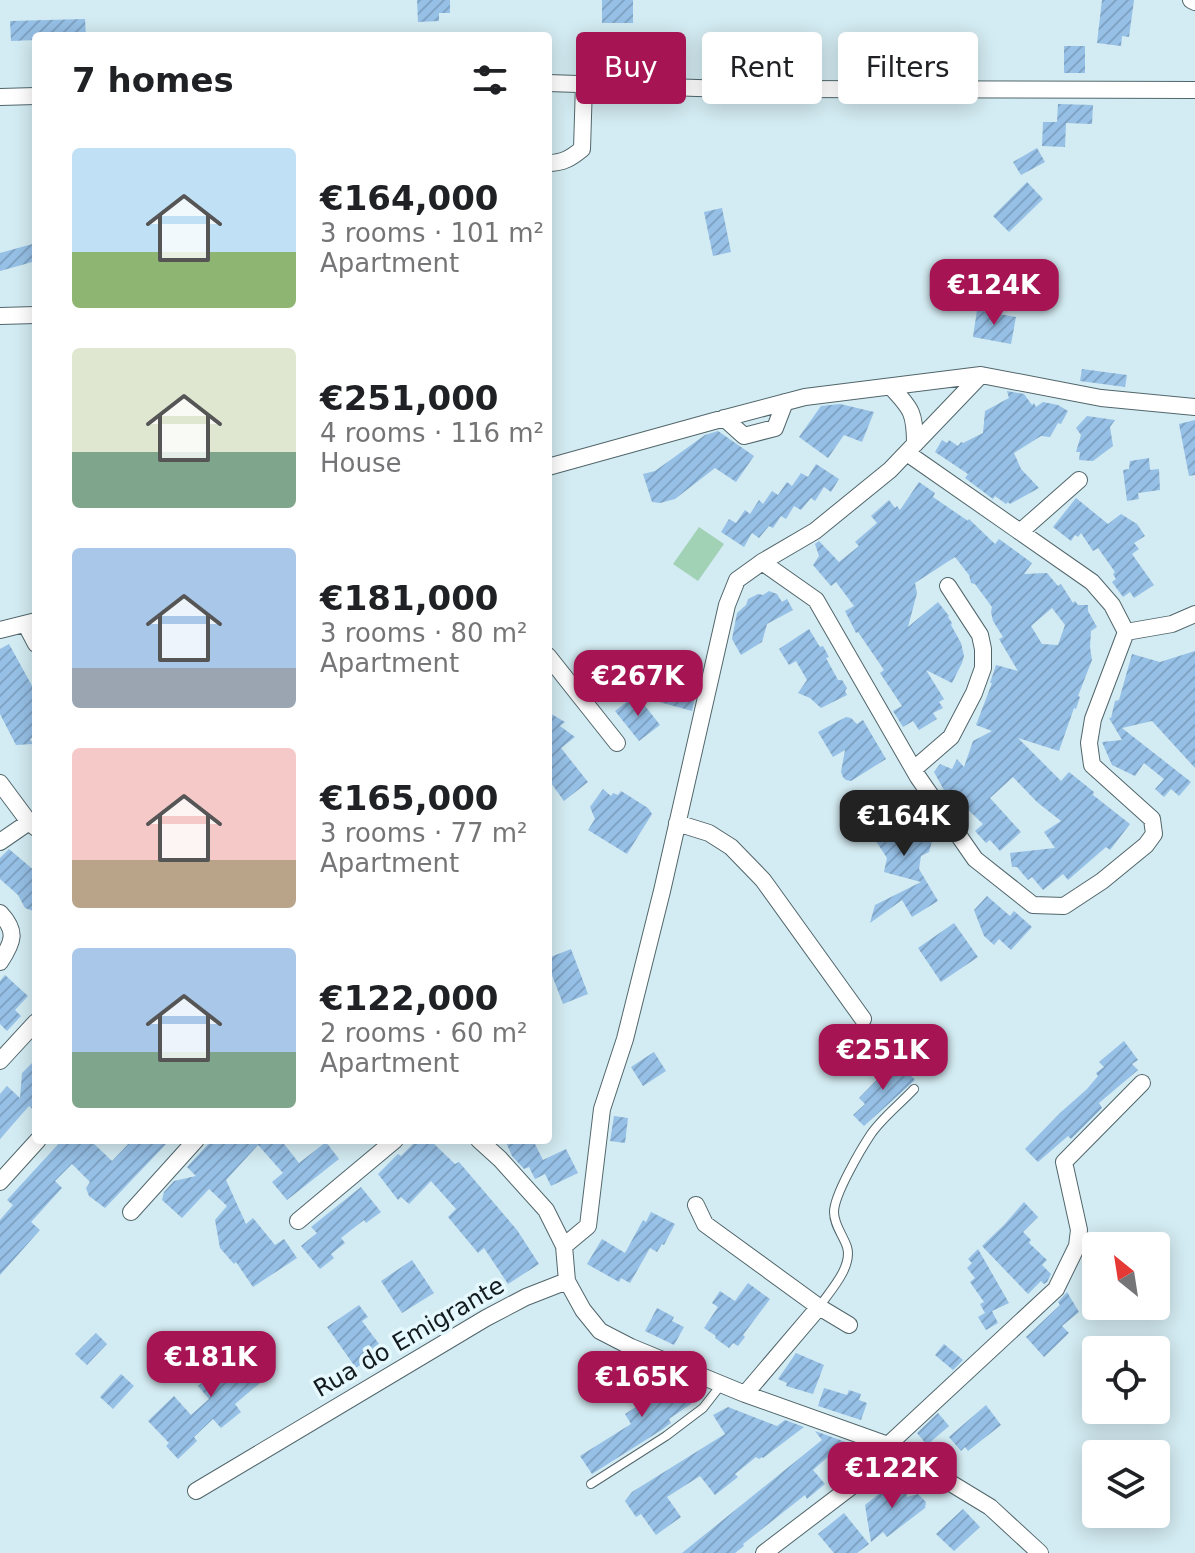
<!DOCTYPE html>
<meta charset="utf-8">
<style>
:root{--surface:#fff;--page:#f2f2f2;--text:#202124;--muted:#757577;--accent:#a61453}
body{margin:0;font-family:"DejaVu Sans",sans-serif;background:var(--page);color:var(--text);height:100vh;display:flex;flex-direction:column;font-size:30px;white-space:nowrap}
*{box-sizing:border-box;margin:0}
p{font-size:26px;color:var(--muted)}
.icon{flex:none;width:44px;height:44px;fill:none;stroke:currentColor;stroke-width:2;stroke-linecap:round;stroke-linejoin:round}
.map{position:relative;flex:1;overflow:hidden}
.panel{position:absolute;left:32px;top:32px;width:520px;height:1112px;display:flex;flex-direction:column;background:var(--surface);border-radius:8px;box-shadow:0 4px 20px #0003}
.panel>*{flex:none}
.guide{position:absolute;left:576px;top:32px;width:498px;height:72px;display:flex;gap:16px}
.needle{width:52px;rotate:330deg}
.fabs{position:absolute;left:1082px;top:1232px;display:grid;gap:16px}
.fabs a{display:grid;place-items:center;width:88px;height:88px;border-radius:8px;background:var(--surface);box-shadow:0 4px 20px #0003;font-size:40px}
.price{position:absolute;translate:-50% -68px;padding:0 18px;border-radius:16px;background:var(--accent);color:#fff;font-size:26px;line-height:52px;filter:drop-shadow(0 2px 4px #0008)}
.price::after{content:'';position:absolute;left:50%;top:48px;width:24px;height:18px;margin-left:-12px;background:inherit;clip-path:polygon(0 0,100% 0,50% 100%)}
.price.selected{background:#222;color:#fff}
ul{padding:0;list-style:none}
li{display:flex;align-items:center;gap:24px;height:200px;padding:0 40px}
li span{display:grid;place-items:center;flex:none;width:224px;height:160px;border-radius:8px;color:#555}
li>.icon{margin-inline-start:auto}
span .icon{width:96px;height:96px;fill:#fffc;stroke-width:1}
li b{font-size:34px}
h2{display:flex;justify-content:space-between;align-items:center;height:96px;padding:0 40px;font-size:34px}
.chip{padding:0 28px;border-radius:8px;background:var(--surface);box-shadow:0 4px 20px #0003;font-size:28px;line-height:72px}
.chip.selected{background:var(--accent);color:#fff}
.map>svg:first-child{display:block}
.pitch{fill:#a2d2b5}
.building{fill:url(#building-hatch);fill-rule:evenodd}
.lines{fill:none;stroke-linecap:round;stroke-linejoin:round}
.service-casing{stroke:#51666b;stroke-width:10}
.minor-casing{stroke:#51666b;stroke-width:18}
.service{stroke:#fff;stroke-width:8}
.minor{stroke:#fff;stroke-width:16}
.labels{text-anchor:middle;stroke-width:7;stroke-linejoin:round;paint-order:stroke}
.street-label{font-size:24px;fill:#131b1e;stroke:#e4f8fd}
</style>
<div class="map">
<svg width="1195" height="1553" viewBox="0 0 1195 1553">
<defs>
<pattern id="building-hatch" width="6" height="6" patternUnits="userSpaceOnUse" patternTransform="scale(2)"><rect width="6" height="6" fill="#96c0e6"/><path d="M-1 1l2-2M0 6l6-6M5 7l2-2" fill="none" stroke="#80a4c5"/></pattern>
</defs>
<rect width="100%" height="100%" fill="#d3ebf2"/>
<path class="pitch" d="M699 527 724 544 698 581 673 564Z"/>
<path class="building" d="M417 0H450V13H439V21L418 22Z
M602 0H633V23H602Z
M1102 0H1134L1129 37 1122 36 1121 46 1097 43Z
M85 19 86 36H36V40L11 41 10 21Z
M1064 46H1085V73H1064Z
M1058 104 1093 105 1092 124 1066 123 1065 147 1042 146 1043 122H1057Z
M1037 148 1045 162 1021 175 1013 162Z
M1027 182 1043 199 1009 232 993 216Z
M722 208 731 252 713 256 704 212Z
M36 243V261L0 271V253Z
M977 310 1016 317 1011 344 973 337Z
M1082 369 1127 375 1125 387 1080 381Z
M1007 391 1024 394 1032 405 1034 403 1036 407 1043 402 1058 405 1068 411 1061 424 1058 423 1050 437 1041 436 1014 453 1021 469 1039 488 1010 504 1008 502 1006 504 995 496 993 499 965 478 968 474 935 452 942 440 947 443 949 440 958 446 961 442 963 443 983 433 985 411 1009 398Z
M840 404 874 412 862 442 844 435 828 458 799 437 821 406Z
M1087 416 1115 420 1110 427 1113 446 1093 461 1079 460 1080 452H1076L1081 435 1076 428Z
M1195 420V475L1189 476 1179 424Z
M718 431 754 456 736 482 715 468 675 499 660 503 652 502 643 474 655 471 705 435Z
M1149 458 1150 470 1159 469 1160 490 1138 493 1139 499 1127 501 1123 470 1129 469 1130 461Z
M816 464 839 479 831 492 824 487 815 501 811 498 801 510 794 506 786 519 781 516 773 528 769 526 759 538 752 533 744 547 721 532 729 519 736 523 745 510 750 514 759 500 763 504 772 491 778 495 787 482 792 486 801 473 808 477Z
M919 482 935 493 933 497 968 521 969 519 995 544 999 539 1032 563 1024 574 1047 573 1058 586 1061 584 1073 603 1075 601 1078 605H1088V611L1097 627 1091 631 1090 647 1092 660 1078 696 1080 697 1076 709 1074 708 1059 751 1018 738 1061 781 1069 772 1094 792 1093 795 1130 824 1110 850 1106 847 1068 880 1063 874 1043 890 1032 877 1028 880 1017 867H1012L1010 853 1055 848 1044 832 1061 821 1037 802 1013 777 990 798 1021 832 1000 851 990 840 986 843 975 831 983 824 963 805 956 812 934 772 940 764 952 769 957 759 964 767 973 741 992 731 976 725 992 683H990L996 665 1018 671 999 639 1003 637 993 621 991 612 992 607 975 584 971 583 969 575 955 557 915 583 917 593 908 627 938 602 949 616 948 617 952 623 951 625 961 643 964 656 962 663 952 683 926 670 944 699 939 702 943 708 933 713 937 719 919 730 913 721 903 727 893 711 902 706 880 673 884 670 858 632 856 633 845 611 854 606 836 582 831 586 813 565 819 556 815 544 819 541 839 562 859 546 855 542 877 523 871 516 889 500 895 508 897 506 900 510ZM1052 608 1065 625 1058 645 1042 644 1031 626Z
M1076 498 1108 524 1121 514 1137 524 1145 536 1134 543 1139 549 1132 554 1154 585 1134 598 1130 592 1123 597 1112 582 1116 579 1113 574 1115 572 1098 548 1093 551 1081 533 1078 537 1075 535 1071 541 1053 527Z
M769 591 777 594 782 602 787 599 793 610 767 624 762 642 741 655 732 639 737 613 746 605 748 599 758 594 763 595Z
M809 629 820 647 823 646 829 657 826 658 838 680H842L847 688 845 691 847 695 821 708 810 698 798 693 807 680 796 661 789 665 779 649Z
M9 644 36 693V735L30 739 33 744 16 745 0 714V649Z
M1195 651V768L1152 721 1122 728 1191 782 1179 796 1171 789 1164 797 1155 789 1164 779 1144 763 1135 776 1112 765 1102 742 1122 740 1109 718H1111L1115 701 1119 700 1132 654 1160 662Z
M672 680 677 687 696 693 692 711 645 698 662 681 665 685Z
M633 697H638L660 725 639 741 615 711Z
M548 712 565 722 560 726 575 737 561 748 588 782 564 801 548 779Z
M846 717 851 718 857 724 863 720 886 759 851 781 846 780 843 777 841 772 845 750 833 757 818 732Z
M603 789 611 796 613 793 618 795 621 791 648 808 652 814 627 854 588 830 595 819 590 807Z
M909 799 921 818 906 827 934 834 929 852 921 856 919 869 938 901 912 917 902 900 870 923 875 905 921 882 884 872 887 858 868 829 870 827 869 825Z
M9 849 36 872V912L25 908 18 895 0 879V858Z
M987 896 1010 916 1014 911 1032 927 1011 950 999 939 994 945 984 936 974 910Z
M954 923 978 957 941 982 918 948Z
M571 949 588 994 563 1004 548 965V958Z
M5 975 28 996 15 1010 21 1016 7 1031 0 1024V981Z
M1124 1041 1138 1060 1132 1064 1138 1070 1099 1103 1102 1108 1071 1139 1068 1136 1038 1162 1025 1149 1060 1113 1087 1089 1098 1076 1096 1073 1104 1067 1099 1062Z
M654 1052 666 1071 643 1086 631 1067Z
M36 1059V1112L29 1106 0 1139V1094L7 1086 20 1098 22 1073Z
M896 1060 915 1080 864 1126 853 1115 865 1104 859 1098Z
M614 1116 628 1118 625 1143 610 1141Z
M62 1140H90L112 1161 132 1140H170L105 1208 89 1196 86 1188 90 1182 72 1164 55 1181 62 1188 31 1222 40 1230 0 1275V1220L13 1205 7 1200Z
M212 1140H281L299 1163 326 1142 339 1159 287 1200 272 1182 283 1173 258 1145 226 1180 246 1224 253 1218 275 1245 284 1239 297 1258 253 1287 236 1262 234 1264 220 1248 215 1220 227 1206 209 1189 182 1218 162 1200 164 1192 174 1181 196 1176 187 1167Z
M417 1140H430L455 1164 459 1162 517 1230 539 1264 508 1284 484 1248 478 1253 448 1217 456 1209 431 1181 409 1204 401 1197 398 1200 378 1174 398 1154 401 1156Z
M505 1140H533L543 1160 566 1149 578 1173 551 1186 545 1174 535 1179 529 1167 524 1169 512 1156Z
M361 1187 381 1212 366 1223 364 1220 341 1238 345 1243 331 1254 334 1258 320 1269 301 1246 317 1233 311 1227Z
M1024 1202 1038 1217 1023 1232 1031 1240 1029 1243 1047 1260 1042 1265 1051 1274 1047 1282 1044 1284 1041 1281 1028 1294 982 1246 1004 1225Z
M651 1212 675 1224 664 1245 662 1244 657 1252 650 1248 630 1283 621 1278 619 1282 587 1264 602 1239 625 1253 643 1220 646 1222Z
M978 1249 1009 1303 992 1311 998 1323 986 1330 978 1317 985 1313 980 1304 984 1302 970 1282 975 1278 967 1268 972 1263 968 1259Z
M412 1260 434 1293 402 1313 381 1281Z
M748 1283 770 1299 743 1335 745 1337 738 1346 733 1343 729 1348 715 1338 716 1336 704 1328 718 1307 712 1303 720 1291 735 1301Z
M1067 1292 1079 1312 1062 1326 1069 1333 1044 1357 1026 1337 1060 1305 1058 1302Z
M359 1305 368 1317 362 1321 379 1344 372 1349 376 1354 356 1368 327 1327Z
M657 1308 674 1317 672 1321 684 1327 674 1345 645 1331Z
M96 1333 107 1344 87 1365 75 1354Z
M232 1338 239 1347 244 1343 247 1346 252 1342 267 1360 251 1373 260 1383 235 1404 241 1412 221 1428 213 1419 194 1437 197 1441 178 1459 166 1446 169 1443 148 1421 174 1396 191 1415 209 1399 198 1386 231 1358 222 1347Z
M944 1344 963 1360 953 1370 935 1355Z
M796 1353 824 1365 813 1394 786 1386 787 1383 778 1379Z
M121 1374 134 1386 113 1409 100 1397Z
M644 1374 655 1385 660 1377 695 1391 691 1404 669 1419 671 1423 663 1429 592 1474 580 1456 631 1424 625 1414 639 1405 627 1384Z
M824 1388 847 1395 849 1390 861 1394 859 1400 867 1403 861 1420 818 1406Z
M986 1405 1001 1425 968 1451 965 1447 961 1451 949 1437Z
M728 1407 777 1426 785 1420 804 1427 763 1458 762 1457 759 1459 756 1457 735 1474 738 1477 715 1495 700 1476 667 1497 681 1517 656 1535 641 1514 636 1517 625 1501 632 1492 725 1434 713 1415Z
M938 1413 949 1426 927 1445 917 1433Z
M815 1431 854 1445 848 1463 829 1456 813 1470 825 1484 807 1499 805 1495 743 1544 744 1546 735 1553H682L822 1440Z
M895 1481 906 1486 907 1497 918 1494 926 1502 925 1508 887 1537 883 1532 871 1542 865 1505Z
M963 1509 980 1527 954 1551 936 1534Z
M844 1513 869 1544 857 1553H834L818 1534Z"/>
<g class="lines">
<g class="service-casing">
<path id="service" d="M819 1307C830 1291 853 1267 847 1247 843 1235 834 1225 834 1212 834 1195 861 1149 871 1134 882 1118 900 1104 914 1089
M591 1484 666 1436 703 1408 721 1385"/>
</g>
<g class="minor-casing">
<path id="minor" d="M1191 0 1195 2
M548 83 727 89 1195 90
M0 97 36 96
M548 163C563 163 571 158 582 149L584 84
M0 316 36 315
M891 387C912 409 915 414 915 444
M724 418 744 436 775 428 785 402
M548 467 714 421 805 397 981 375 1101 398 1195 407
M1020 532 1079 480
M762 562 816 600 918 777 975 859 1033 905 1064 906 1102 881 1146 845 1154 834 1152 819 1092 765 1089 743 1093 719 1126 632 1112 605 1092 582 907 453
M26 625 36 644
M0 630 36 621
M1126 632 1172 624 1195 614
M548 656 617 743
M914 769 951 737 974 693 983 668V649L980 635 948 586
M0 783 29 822 36 828
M677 823 709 833 731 847 763 880 863 1019
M0 842 29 822
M0 913C17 931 14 941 0 962
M0 1061 36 1022
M479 1140 500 1159 546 1210 564 1246 567 1281 583 1310 600 1331 631 1347 745 1394 888 1445 990 1507 1040 1553
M0 1182 38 1140
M696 1205 705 1224 819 1307 849 1325
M131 1212 196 1140
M298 1221 395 1140
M564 1246 588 1226 602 1109 625 1039 662 891 727 605 737 580 762 562 815 531 890 470 981 375
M745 1394 819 1307
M888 1445 1056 1289 1077 1246 1079 1230 1064 1162 1142 1083
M196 1491 486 1318 526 1297 567 1281
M764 1553 898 1451"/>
</g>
<use href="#service" class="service"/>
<use href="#minor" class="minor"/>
</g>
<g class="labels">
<g class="street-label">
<text transform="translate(409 1337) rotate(-30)" y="8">Rua do Emigrante</text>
</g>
</g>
</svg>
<div class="fabs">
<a><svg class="needle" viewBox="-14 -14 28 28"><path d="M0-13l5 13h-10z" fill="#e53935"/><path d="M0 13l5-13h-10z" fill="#757577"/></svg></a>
<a><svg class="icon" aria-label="locate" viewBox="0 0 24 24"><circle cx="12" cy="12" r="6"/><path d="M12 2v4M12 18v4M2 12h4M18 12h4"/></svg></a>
<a><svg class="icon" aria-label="layers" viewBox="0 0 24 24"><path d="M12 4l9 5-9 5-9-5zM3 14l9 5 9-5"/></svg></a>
</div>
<b class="price" style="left:994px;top:327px">€124K</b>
<b class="price" style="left:638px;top:718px">€267K</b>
<b class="price selected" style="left:904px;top:858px">€164K</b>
<b class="price" style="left:883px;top:1092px">€251K</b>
<b class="price" style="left:211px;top:1399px">€181K</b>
<b class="price" style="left:642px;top:1419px">€165K</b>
<b class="price" style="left:892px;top:1510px">€122K</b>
<div class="guide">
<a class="chip selected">Buy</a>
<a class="chip">Rent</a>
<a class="chip">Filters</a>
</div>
<section class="panel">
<h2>7 homes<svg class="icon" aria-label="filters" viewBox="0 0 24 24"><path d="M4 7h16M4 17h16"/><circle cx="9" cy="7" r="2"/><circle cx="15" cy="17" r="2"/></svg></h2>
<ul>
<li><span style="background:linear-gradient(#bfe0f5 65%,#8fb573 0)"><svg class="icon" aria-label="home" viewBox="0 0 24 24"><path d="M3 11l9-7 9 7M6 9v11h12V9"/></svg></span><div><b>€164,000</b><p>3 rooms · 101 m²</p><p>Apartment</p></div></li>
<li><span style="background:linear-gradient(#dfe7d0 65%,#7fa58c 0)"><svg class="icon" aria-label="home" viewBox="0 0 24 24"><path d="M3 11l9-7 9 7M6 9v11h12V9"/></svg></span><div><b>€251,000</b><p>4 rooms · 116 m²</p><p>House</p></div></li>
<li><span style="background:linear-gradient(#a9c7e8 75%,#9aa5b1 0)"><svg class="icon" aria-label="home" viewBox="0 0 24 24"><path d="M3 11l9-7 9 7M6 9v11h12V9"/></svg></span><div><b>€181,000</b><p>3 rooms · 80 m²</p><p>Apartment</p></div></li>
<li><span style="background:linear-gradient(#f6c9c9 70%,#b9a48a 0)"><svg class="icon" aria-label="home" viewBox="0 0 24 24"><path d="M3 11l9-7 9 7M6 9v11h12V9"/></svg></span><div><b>€165,000</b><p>3 rooms · 77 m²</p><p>Apartment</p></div></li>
<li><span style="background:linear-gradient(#a9c7e8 65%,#7fa58c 0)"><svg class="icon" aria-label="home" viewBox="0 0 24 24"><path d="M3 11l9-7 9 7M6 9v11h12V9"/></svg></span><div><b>€122,000</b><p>2 rooms · 60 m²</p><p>Apartment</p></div></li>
</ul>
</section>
</div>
